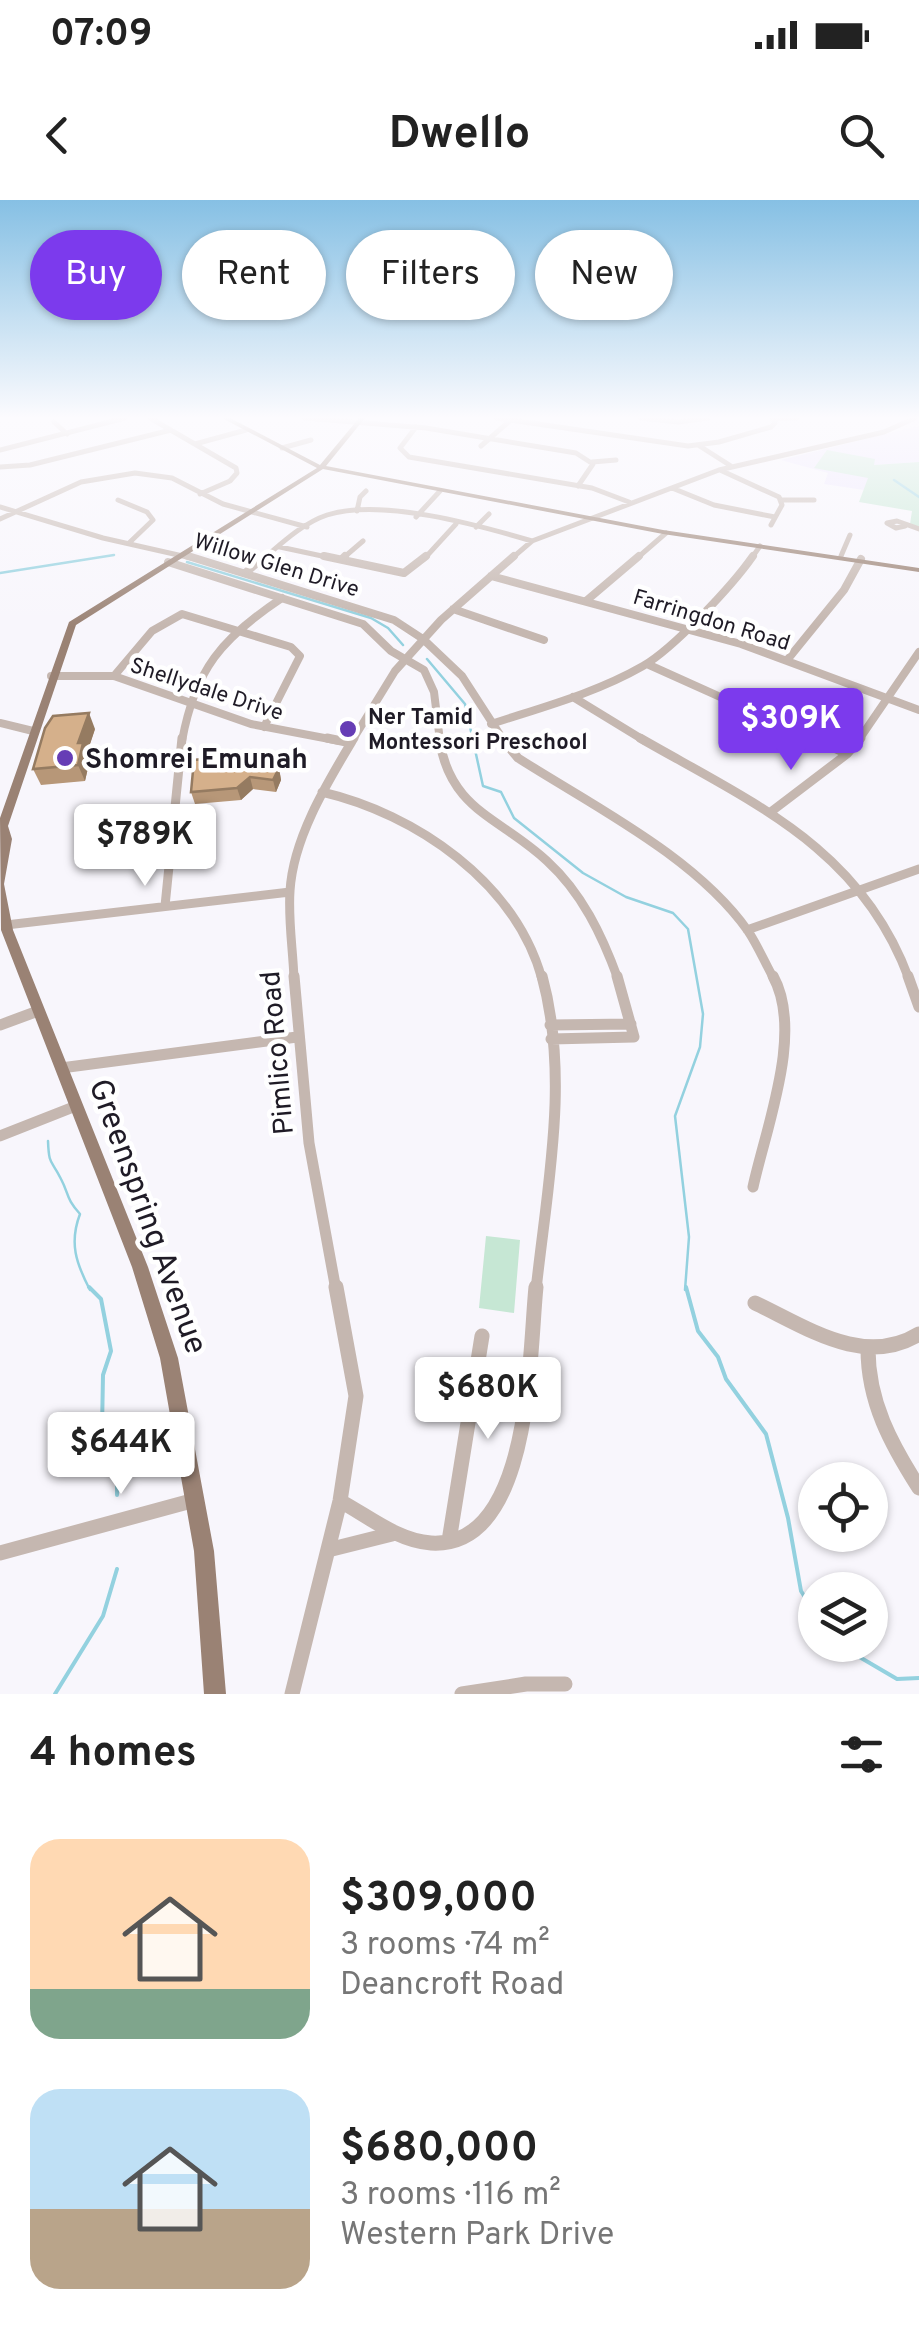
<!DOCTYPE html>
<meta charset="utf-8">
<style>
:root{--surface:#fff;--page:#f2f2f2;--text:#222;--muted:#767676;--accent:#7c3aed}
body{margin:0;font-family:Overpass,sans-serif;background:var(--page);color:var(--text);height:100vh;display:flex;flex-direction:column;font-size:38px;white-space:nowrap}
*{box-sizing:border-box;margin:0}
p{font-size:32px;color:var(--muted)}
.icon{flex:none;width:55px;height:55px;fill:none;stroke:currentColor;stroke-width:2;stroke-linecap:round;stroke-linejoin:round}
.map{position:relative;height:1494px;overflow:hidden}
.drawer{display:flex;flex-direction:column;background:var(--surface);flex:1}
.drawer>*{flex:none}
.guide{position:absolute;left:30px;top:30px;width:860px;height:90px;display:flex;gap:20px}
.fabs{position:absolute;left:798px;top:1262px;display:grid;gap:20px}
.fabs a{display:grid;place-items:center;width:90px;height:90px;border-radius:50%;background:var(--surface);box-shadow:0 2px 8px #0004;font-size:50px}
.price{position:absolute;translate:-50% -85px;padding:0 22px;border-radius:10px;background:#fff;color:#222;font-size:32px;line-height:65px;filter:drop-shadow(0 2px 5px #0008)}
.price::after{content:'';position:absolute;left:50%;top:60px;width:30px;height:22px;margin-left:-15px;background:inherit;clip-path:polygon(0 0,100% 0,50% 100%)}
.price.current{background:var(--accent);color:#fff}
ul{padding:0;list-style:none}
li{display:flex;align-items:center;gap:30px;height:250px;padding:0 30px}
li span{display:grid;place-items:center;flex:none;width:280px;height:200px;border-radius:30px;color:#555}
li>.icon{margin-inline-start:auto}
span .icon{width:120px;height:120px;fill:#fffc;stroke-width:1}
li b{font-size:42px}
h2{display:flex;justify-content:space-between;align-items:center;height:120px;padding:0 30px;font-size:42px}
.tag{padding:0 35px;border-radius:45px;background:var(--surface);box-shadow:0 2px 8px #0004;font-size:35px;line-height:90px}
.tag.current{background:var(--accent);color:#fff}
.status{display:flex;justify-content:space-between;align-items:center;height:70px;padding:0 50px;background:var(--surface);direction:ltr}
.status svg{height:28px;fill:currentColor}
header{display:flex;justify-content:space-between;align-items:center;height:130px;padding:0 30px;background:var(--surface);font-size:45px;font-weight:700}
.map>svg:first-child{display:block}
.built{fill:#ede6fd}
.green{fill:#c6e7d4}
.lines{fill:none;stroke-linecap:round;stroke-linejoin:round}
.stream-far1{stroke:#93d1df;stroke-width:2.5}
.stream{stroke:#93d1df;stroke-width:4}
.minor-far4{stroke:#c5b7b0;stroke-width:5}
.minor-far3{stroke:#c5b7b0;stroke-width:8}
.minor-far2{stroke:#c5b7b0;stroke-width:9}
.minor-far1{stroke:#c5b7b0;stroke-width:11}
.minor{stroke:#c5b7b0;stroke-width:15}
.major{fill:#9a8274;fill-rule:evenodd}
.wall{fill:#b79778}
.shaded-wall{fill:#957b61}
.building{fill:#d5b08b;stroke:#957b61;stroke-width:2.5}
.poi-dot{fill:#663db5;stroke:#fff;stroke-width:4}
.labels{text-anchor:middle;stroke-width:9;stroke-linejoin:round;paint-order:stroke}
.far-street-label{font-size:22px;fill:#1f1b26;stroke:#fff}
.far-poi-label{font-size:22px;font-weight:bold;fill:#1f1b26;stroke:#fff;text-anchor:start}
.poi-label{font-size:28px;font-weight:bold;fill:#1f1b26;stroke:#fff;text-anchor:start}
.street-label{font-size:28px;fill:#1f1b26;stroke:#fff}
.near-street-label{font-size:32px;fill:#1f1b26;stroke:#fff}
</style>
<div class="status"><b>07:09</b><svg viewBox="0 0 49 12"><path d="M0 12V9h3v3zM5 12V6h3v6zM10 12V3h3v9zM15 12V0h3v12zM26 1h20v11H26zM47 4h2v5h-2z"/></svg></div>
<header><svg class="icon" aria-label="back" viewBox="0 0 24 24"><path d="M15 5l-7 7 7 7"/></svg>Dwello<svg class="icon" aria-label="search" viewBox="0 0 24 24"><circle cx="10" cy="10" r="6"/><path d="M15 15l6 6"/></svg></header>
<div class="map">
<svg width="919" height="1494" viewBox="0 0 919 1494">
<rect width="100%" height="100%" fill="#f8f6fc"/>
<path class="built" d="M914 227H919V262L874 265 864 290 824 284 828 273 781 260Z"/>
<path class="green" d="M827 250 875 259 874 265 919 262V327L910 324 912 311 859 302 868 278 814 268Z
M486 1036 520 1040 514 1113 479 1108Z"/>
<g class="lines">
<path class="stream-far1" d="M894 280 919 297
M187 362 371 418 388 428 403 445
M0 373 114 355
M427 459 465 504 483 586 501 592 514 618 583 673 626 697 673 713 688 729 703 814 700 847 675 916 689 1037 685 1090
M48 941C49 966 51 959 61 979 69 994 66 999 80 1014 69 1043 76 1063 90 1090"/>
<path class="stream" d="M89 1087 101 1099 111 1151 103 1175 102 1229 104 1244 117 1259V1295
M686 1087 698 1131 718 1157 726 1179 766 1234 788 1318 801 1391 815 1413
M839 1445 897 1479 919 1478
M55 1494 103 1416 117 1369"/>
<path class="minor-far4" d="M150 218 236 268 237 273 230 281 200 294
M305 218 426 228 576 253 593 264 578 286
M497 218 688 246 719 242 771 227 775 223 772 218
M640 218 678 222 708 218
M774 219 797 218
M54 222 67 234
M416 227 400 248 409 257 592 288 629 302
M195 244 246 230
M698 245 731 266
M481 246 513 218
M282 248 311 240
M0 250 125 218
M592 262 616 260
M0 267 30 265 171 230
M720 270 779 297 782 305 771 325
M672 288 714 305 775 317
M118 300 147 312 153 320 129 343
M782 300H814
M0 307 103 338 196 359
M357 311 360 297 366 291
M416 317 440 291
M0 319 81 282 135 273 172 278 223 304 307 327
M905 326 896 328 887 323 897 321 919 329
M476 327 489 314
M280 347 336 359
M841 356 850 335
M263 359C282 343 303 323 327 315 382 298 478 325 532 341
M342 359 363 341
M424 359 456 324
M511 359 532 341 719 270 884 232 915 218
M636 359 666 333
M751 359 760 346"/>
<path class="minor-far3" d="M188 356 394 420 423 439 462 476 504 541
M324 356 404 373 426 356
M342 359 345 356
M168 362 363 424 391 451 424 470 434 492 440 541
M245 373 266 356
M491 376 741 444 919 510
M586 401 639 356
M453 409 544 440
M788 459 844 390 861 359
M647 464 818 541
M51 476H114L251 524 340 541
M114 476 152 431 182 414 291 447 300 456 264 527
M573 497 645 541
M0 523 33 531
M491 524C543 507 596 493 643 466 674 448 732 386 753 356
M182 541C195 469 222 438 282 398
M352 541 395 471 441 420 514 356
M858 541 919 452"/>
<path class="minor-far2" d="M327 538 351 543
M439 538C450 611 500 617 547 661 582 693 602 735 618 779
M501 538 518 558C593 606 696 657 748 731 758 746 765 763 774 779
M640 538C753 603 861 648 909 779
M812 538 847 554
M322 592C416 614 515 682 542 779
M772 611 847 554 861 538
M165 706 182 538
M6 725 290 692
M747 730 919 669
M294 779C293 750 288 720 290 691 293 638 327 583 354 538"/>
<path class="minor-far1" d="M294 776 309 943 336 1090
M908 776 919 807
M0 825 38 811
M550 825 631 824
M551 839 634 837 617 776
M61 868 297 837
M0 936 76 906
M753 987C766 927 804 832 773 776
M536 1090C547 987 570 878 542 776"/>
<path class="minor" d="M755 1103C806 1127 864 1168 919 1134
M868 1149C868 1202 891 1244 919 1288
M340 1301C368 1316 398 1341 431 1343 532 1349 529 1153 536 1087
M449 1341 482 1136
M328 1350 392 1334
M0 1353 195 1300
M292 1494 340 1301 356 1196 336 1087
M462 1494 526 1484H565"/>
<path class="major" d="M222 218H230L320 265 359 218H365L326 266 663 330 919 368V372L663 334 323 269 76 425 8 626 12 639 4 684 13 730 148 1067 178 1158 214 1351 226 1494H204L194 1351 160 1158 132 1067 1 730 0 618 69 422 317 268Z"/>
</g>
<path class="wall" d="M95 529 87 553 90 559 85 581 41 585 33 569Z
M239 564 279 568 281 580 276 592 253 589 241 600 195 604 191 592Z"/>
<path class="shaded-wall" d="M89 513 95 529 87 553 90 559 85 581 78 565V543Z
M279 568 281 580 276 592 273 580Z
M250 577 253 589 241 600 237 588Z"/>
<path class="building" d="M89 513 78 543H83L78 565 33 569 45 528 53 516Z
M231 556 239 564 279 568 273 580 250 577 237 588 191 592 194 560Z"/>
<linearGradient id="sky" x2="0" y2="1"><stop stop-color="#86c0e4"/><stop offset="0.51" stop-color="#fcfbfe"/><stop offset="1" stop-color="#fcfbfe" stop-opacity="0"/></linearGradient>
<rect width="919" height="427" fill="url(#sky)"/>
<g class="poi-dot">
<circle cx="348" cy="529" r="10"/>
<circle cx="65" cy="558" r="10"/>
</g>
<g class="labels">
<g class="far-street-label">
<text transform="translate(277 364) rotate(17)" y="8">Willow Glen Drive</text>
<text transform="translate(712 419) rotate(17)" y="8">Farringdon Road</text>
<text transform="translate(207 488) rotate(18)" y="8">Shellydale Drive</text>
</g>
<g class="far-poi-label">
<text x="368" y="524">Ner Tamid<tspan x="368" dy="25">Montessori Preschool</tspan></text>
</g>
<g class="poi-label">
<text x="85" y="568">Shomrei Emunah</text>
</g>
<g class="street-label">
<text transform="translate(276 853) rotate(-95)" y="10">Pimlico Road</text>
</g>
<g class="near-street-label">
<text transform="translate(149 1016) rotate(70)" y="11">Greenspring Avenue</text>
</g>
</g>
</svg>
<div class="fabs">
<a><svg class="icon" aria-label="locate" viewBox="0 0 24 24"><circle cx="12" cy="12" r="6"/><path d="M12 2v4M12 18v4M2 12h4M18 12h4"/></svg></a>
<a><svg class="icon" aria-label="layers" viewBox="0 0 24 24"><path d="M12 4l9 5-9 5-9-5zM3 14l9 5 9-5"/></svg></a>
</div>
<b class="price current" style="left:791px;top:573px">$309K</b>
<b class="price" style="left:145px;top:689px">$789K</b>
<b class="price" style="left:488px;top:1242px">$680K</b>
<b class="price" style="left:121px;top:1297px">$644K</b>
<div class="guide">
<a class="tag current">Buy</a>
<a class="tag">Rent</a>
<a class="tag">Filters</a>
<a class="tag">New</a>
</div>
</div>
<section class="drawer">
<h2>4 homes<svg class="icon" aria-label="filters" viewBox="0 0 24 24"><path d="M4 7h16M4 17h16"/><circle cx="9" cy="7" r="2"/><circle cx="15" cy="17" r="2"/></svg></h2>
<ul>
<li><span style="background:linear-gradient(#ffd9b3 75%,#7fa58c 0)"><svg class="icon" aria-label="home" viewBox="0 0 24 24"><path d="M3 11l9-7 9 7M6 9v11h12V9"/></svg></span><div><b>$309,000</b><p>3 rooms · 74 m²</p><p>Deancroft Road</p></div></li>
<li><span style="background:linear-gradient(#bfe0f5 60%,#b9a48a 0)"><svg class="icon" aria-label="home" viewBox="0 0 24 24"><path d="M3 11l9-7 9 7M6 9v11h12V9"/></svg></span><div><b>$680,000</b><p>3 rooms · 116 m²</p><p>Western Park Drive</p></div></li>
</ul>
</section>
